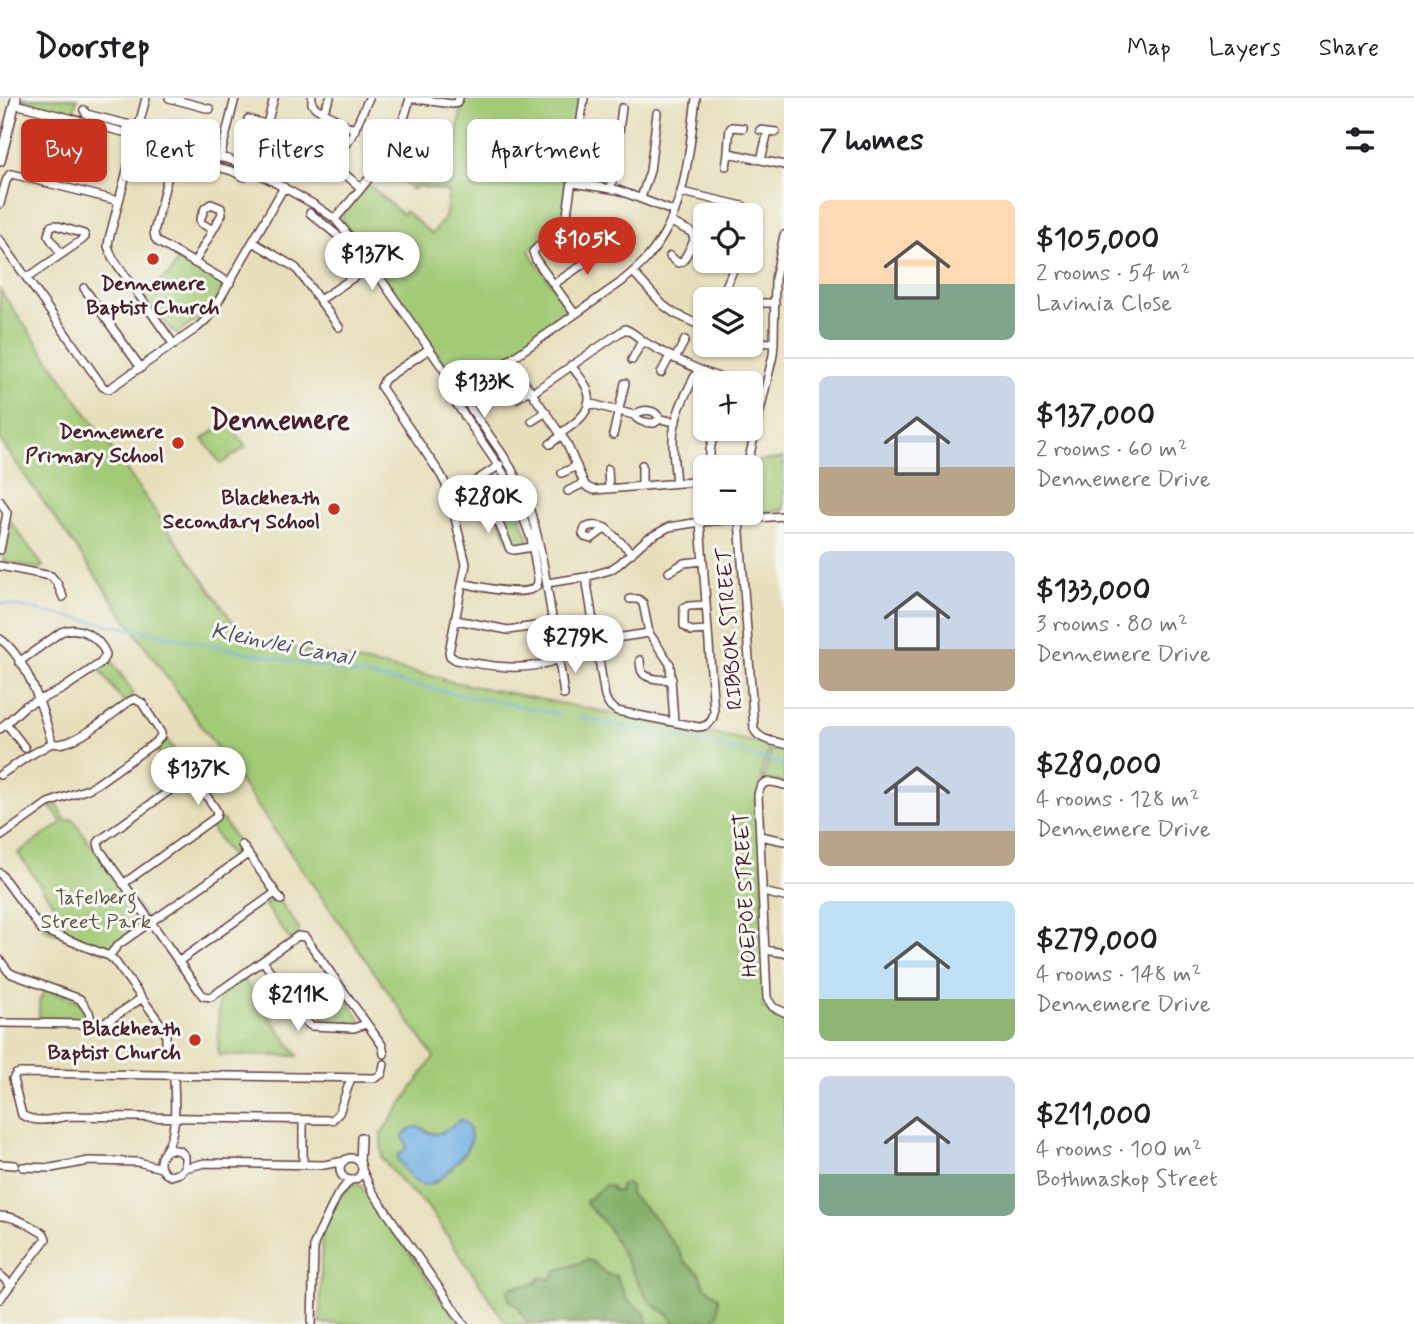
<!DOCTYPE html>
<meta charset="utf-8">
<style>
:root{--surface:#fff;--page:#f2f2f2;--text:#202124;--muted:#757577;--line:#e0e0e0;--accent:#c8321e}
body{margin:0;font-family:Mynerve,sans-serif;background:var(--page);color:var(--text);height:100vh;display:flex;flex-direction:column;font-size:26px;white-space:nowrap}
*{box-sizing:border-box;margin:0}
p{font-size:23px;color:var(--muted)}
.icon{flex:none;width:38px;height:38px;fill:none;stroke:currentColor;stroke-width:2;stroke-linecap:round;stroke-linejoin:round}
.map{position:relative;flex:1;overflow:hidden}
.side{display:flex;flex-direction:column;background:var(--surface);width:630px}
.side>*{flex:none}
.banner{position:absolute;left:21px;top:21px;width:658px;height:63px;display:flex;gap:14px}
.buttons{position:absolute;left:693px;top:105px;display:grid;gap:14px}
.buttons a{display:grid;place-items:center;width:70px;height:70px;border-radius:10px;background:var(--surface);box-shadow:0 2px 5px #0004;font-size:35px}
.price{position:absolute;translate:-50% -60px;padding:0 16px;border-radius:24px;background:#fff;color:#222;font-size:23px;line-height:46px;filter:drop-shadow(0 2px 4px #0008)}
.price::after{content:'';position:absolute;left:50%;top:42px;width:21px;height:16px;margin-left:-10px;background:inherit;clip-path:polygon(0 0,100% 0,50% 100%)}
.price.active{background:var(--accent);color:#fff}
ul{padding:0;list-style:none}
li{display:flex;align-items:center;gap:21px;height:175px;padding:0 35px}
li+li{border-top:2px solid var(--line)}
li span{display:grid;place-items:center;flex:none;width:196px;height:140px;border-radius:10px;color:#555}
li>.icon{margin-inline-start:auto}
span .icon{width:84px;height:84px;fill:#fffc;stroke-width:1}
li b{font-size:30px}
h2{display:flex;justify-content:space-between;align-items:center;height:84px;padding:0 35px;font-size:30px}
.tag{padding:0 24px;border-radius:10px;background:var(--surface);box-shadow:0 2px 5px #0004;font-size:24px;line-height:63px}
.tag.active{background:var(--accent);color:#fff}
header{display:flex;align-items:center;gap:42px;box-sizing:border-box;height:98px;padding:0 35px;background:var(--surface);border-bottom:2px solid var(--line)}
header strong{font-size:33px}
nav{display:flex;gap:38px;margin-inline-start:auto;font-size:24px}
main{display:flex;flex:1;min-height:0}
.map>svg:first-child{display:block}
.green{fill:#a3cb77;stroke:#767551;stroke-width:2;fill-rule:evenodd}
.forest{fill:#82af68;stroke:#66674a;stroke-width:2}
.water{fill:#6eafe2;stroke:#5c6786;stroke-width:2}
.lines{fill:none;stroke-linecap:round;stroke-linejoin:round}
.stream{stroke:#6eafe2;stroke-width:2}
.minor-casing{stroke:#623c41;stroke-width:10}
.tertiary-casing{stroke:#623c41;stroke-width:12}
.minor{stroke:#fff;stroke-width:7}
.tertiary{stroke:#fff;stroke-width:9}
.poi-dot{fill:#c8321e;stroke:#f6f6f2;stroke-width:2.5}
.labels{text-anchor:middle;stroke-width:6;stroke-linejoin:round;paint-order:stroke}
.poi-label{font-size:21px;font-weight:bold;fill:#4a1f2b;stroke:#f6f6f2;text-anchor:end}
.street-label{font-size:21px;fill:#4a1f2b;stroke:#f6f6f2}
.park-label{font-size:21px;fill:#655342;stroke:#f6f6f2}
.water-label{font-size:23px;font-style:italic;fill:#57516b;stroke:#f6f6f2}
.district-label{font-size:28px;font-weight:bold;fill:#4a1f2b;stroke:#f6f6f2}
</style>
<header>
<strong>Doorstep</strong>
<nav><a>Map</a><a>Layers</a><a>Share</a></nav>
</header>
<main>
<div class="map">
<svg width="784" height="1226" viewBox="0 0 784 1226">
<rect width="100%" height="100%" fill="#f6f6f2"/>
<filter id="ink" filterUnits="userSpaceOnUse"><feTurbulence type="fractalNoise" baseFrequency=".0143" numOctaves="2"/><feDisplacementMap in="SourceGraphic" scale="14" xChannelSelector="R" yChannelSelector="G"/><feConvolveMatrix kernelMatrix="1 2 1 2 8 2 1 2 1" color-interpolation-filters="sRGB"/></filter>
<filter id="wash" filterUnits="userSpaceOnUse"><feTurbulence type="fractalNoise" baseFrequency=".00686" numOctaves="4" result="noise"/><feDisplacementMap in="SourceGraphic" scale="28" xChannelSelector="R" yChannelSelector="G"/><feGaussianBlur stdDeviation="1.57" result="paint"/><feColorMatrix in="noise" values="0 0 0 0 0 0 0 0 0 0 0 0 0 0 0 0 0 1.4 0 .05"/><feComposite in="paint" operator="in"/></filter>
<g filter="url(#wash)">
<rect width="100%" height="100%" fill="#e7dfbb"/>
<path class="green" d="M23 0H77L74 14 71 16C64 14 56 10 49 10 38 9 29 9 23 0Z
M461 0H582L565 120 557 132 531 150 529 153 569 212V216L466 288 458 285 358 142 343 124 342 116 367 88H370L402 116 405 113 432 136 445 120 449 94 418 88 413 92 384 67 400 35 456 43 461 13 459 12 458 7Z
M179 161 222 185 223 188 213 207 209 208 201 219 177 236C169 233 167 224 160 221L143 196 170 176Z
M0 192 245 541 443 580V582L770 647 761 676 763 683 760 684 766 903 762 910 784 919V1226H647L645 1215 627 1202 616 1178 606 1176 586 1162 565 1171 558 1172 552 1181H539L535 1186 514 1188 508 1199 510 1202 518 1208 528 1226H507L427 1108 402 1085 382 1060 381 1036 434 959 0 342ZM452 1028 470 1032 471 1043 463 1058 435 1085 421 1086C409 1077 404 1070 401 1055L404 1054 407 1048 403 1038 410 1031 424 1030C434 1039 441 1035 452 1028Z
M228 323 246 349 221 366 203 341Z
M784 360V412L745 415H751V386L755 364Z
M514 409 518 411 529 442 527 447 511 449 499 421 500 415Z
M11 424 43 468 40 471 3 463Z
M107 563 112 564 133 594 132 599 124 605 98 569Z
M164 641 168 643 189 673 187 679 179 684 154 649Z
M778 650 784 651V684L765 682 764 679 771 653Z
M55 702 66 723 73 721 89 745 97 751 145 820 144 825 109 853 106 854 42 830 60 816 18 755 62 725 49 706Z
M218 721H222L244 753V756L234 763 209 727Z
M274 799 278 801 299 830V836L290 842 264 806Z
M243 880 298 958 218 957 219 902 215 900Z
M45 890 80 904 88 921 87 923H39V904Z
M347 901 361 923 359 927H312Z
M355 1086 360 1087 369 1098 459 1226H320L322 1134 339 1100 351 1087Z"/>
<path class="forest" d="M625 1085 631 1088 630 1095 632 1098 656 1121 663 1133 678 1151 685 1164 699 1175 704 1188 718 1199C719 1213 720 1226 701 1222L697 1226H676L668 1216 656 1209 646 1199 609 1131 600 1120 587 1107 586 1103 605 1087 612 1089V1092L619 1094 621 1087Z
M588 1162 593 1164 606 1176 616 1178 627 1202 645 1215 647 1226H528L518 1208 510 1203 508 1193 510 1190 535 1186 542 1179 548 1182 552 1180 555 1174 558 1172Z"/>
<path class="water" d="M460 1022 466 1025C469 1030 471 1035 471 1041 468 1055 437 1092 420 1086 410 1082 403 1069 398 1061V1057L406 1051 407 1048 403 1038C422 1016 422 1041 440 1035 447 1032 453 1026 460 1022Z"/>
<g class="lines">
<path class="stream" d="M0 505 559 616
M576 619 709 646 784 667"/>
</g>
</g>
<g filter="url(#ink)">
<g class="lines">
<g class="minor-casing">
<path id="minor" d="M146 0 109 141 108 148 112 159 174 247
M169 0 210 11
M312 0V6L316 10 355 32
M410 0 452 6 457 5 459 0
M15 6 231 62 245 68 315 107 335 121 360 151 501 354C533 400 542 453 550 507 555 537 560 567 564 597
M84 12 86 16 187 41
M323 14 330 0
M248 21C293 32 328 61 361 90
M267 26 274 0
M760 32 776 34
M134 46 232 73 245 79
M729 55 784 67
M173 57 154 134 155 140 158 144 230 185
M220 60 235 0
M761 62 768 33
M332 64 351 39 369 0
M726 68C729 55 728 44 730 31L732 29 743 30
M573 85 618 92 675 114
M611 91 622 10
M682 94 743 108 747 111 748 117
M641 100 650 73 657 15
M0 106 6 83 10 76H12L119 103
M310 115 337 137 362 173
M335 121C369 81 397 53 410 0
M0 142 103 289 109 291 197 230 210 218 284 89
M253 144 296 170 339 229
M670 158 678 165 683 163 693 145 694 140 691 134 671 124
M194 165 222 116 221 110 211 106 205 110 200 122 201 125 213 132
M633 174 663 207 674 215 705 230
M27 180 82 142 85 139 84 136 55 127 51 128 48 137 61 156
M554 186C569 175 611 150 618 137L616 131 609 130 605 133 604 150
M84 190 141 270
M706 193 733 201
M722 198 737 163
M320 202 366 171
M751 205H775
M575 216 536 162 533 154C543 141 559 137 566 123L584 0
M751 244 774 245
M429 251 385 281 381 289 441 377 448 391 466 466 449 554 450 558 456 562C490 568 525 575 559 561
M675 261 685 242
M509 262 566 344 584 385 587 389 594 392 705 383
M632 262 642 243
M661 275 670 258
M447 292 510 385 531 440 538 481C538 483 538 485 537 487 530 501 476 488 463 485
M532 295 625 231C634 234 640 242 648 246 673 260 697 272 724 281L725 285
M461 296 620 185C629 177 640 169 648 159 686 115 689 55 696 0
M517 300 530 291
M588 305 634 317C638 324 646 325 654 325L660 321 676 324
M634 317C643 311 655 310 660 321
M532 323 546 314
M561 335C575 326 596 312 587 291 584 282 576 275 571 267
M613 337 625 285
M550 346 562 337
M642 367V388
M710 369V352L715 331
M747 369 773 257 774 245 775 181 784 137
M608 371 609 391
M562 375 577 368
M676 385C675 372 673 359 673 346 672 320 686 295 698 272
M448 391 474 384 500 367
M568 393 584 385
M0 403 7 415 0 452
M518 405C509 409 495 410 497 421L510 451 514 452 532 449
M739 421 754 631C759 642 773 643 784 646
M606 430 591 441 585 439 583 436 585 430C592 426 599 427 606 430L632 455
M0 468 51 478 57 485 63 499
M669 474 684 465 703 463
M586 479 605 599 609 607 617 613 698 629C707 629 713 624 714 614L700 424
M547 485 586 479 610 472 619 466 647 441 669 429 700 424 784 418
M630 501H638L643 505 649 535 670 566 674 624
M706 507 689 508 684 510V528L691 533 708 532
M456 522 508 532 542 527
M0 541C27 559 44 615 52 645
M596 543 649 535
M640 562C640 564 641 573 642 574 647 582 664 582 672 581
M6 625 25 650
M0 631 25 608 61 592 101 565 106 556C99 539 79 526 61 534L19 564
M0 677 27 659 52 645
M784 687C771 683 760 680 758 698L767 900 773 909 784 914
M760 738 784 743
M0 739 48 705 88 691 97 686 156 644 161 638V635L142 605 135 601 130 603C113 615 72 652 52 645
M242 747 281 802
M0 775 41 831 109 858 114 862 163 929 166 936V954
M123 786 216 719 217 714 215 710 196 683 190 681H186L100 742 98 745 100 752 112 769 203 898 211 899 295 840 298 838 305 839 382 947 384 956
M763 794 784 799
M765 852 784 855
M109 858 118 847 248 756
M0 862 8 873 12 876 80 901 89 914 92 926
M263 863 305 923 311 928 354 930 366 926
M178 864 275 795
M0 925 100 926 111 921 142 900
M351 980 339 1015 332 1022 68 1018C53 1021 37 1026 22 1017L13 981 16 976 20 975 375 980 382 976 384 966
M165 1053C179 1032 174 1002 174 978
M340 1071a11 11 0 1 1 22 0a11 11 0 1 1-22 0Z
M360 1065 361 1039
M0 1066 15 1067
M303 1067V1022
M23 1069 51 1070 89 1063 138 1064 161 1070
M185 1070V1058L180 1053 170 1051C156 1057 157 1073 171 1078L180 1075 185 1070 205 1065 324 1067 344 1063
M362 1072 372 1093 464 1226
M0 1118C15 1118 31 1128 44 1136L46 1141 0 1201
M0 1177 11 1187
M312 1226 314 1146 337 1098 350 1082"/>
</g>
<g class="tertiary-casing">
<path id="tertiary" d="M0 63 16 0"/>
</g>
<use href="#minor" class="minor"/>
<use href="#tertiary" class="tertiary"/>
</g>
</g>
<g class="poi-dot">
<circle cx="153" cy="161" r="7"/>
<circle cx="178" cy="345" r="7"/>
<circle cx="334" cy="411" r="7"/>
<circle cx="195" cy="942" r="7"/>
</g>
<g class="labels">
<g class="poi-label">
<text x="153" y="192" text-anchor="middle">Dennemere<tspan x="153" dy="24">Baptist Church</tspan></text>
<text x="164" y="340">Dennemere<tspan x="164" dy="24">Primary School</tspan></text>
<text x="320" y="406">Blackheath<tspan x="320" dy="24">Secondary School</tspan></text>
<text x="181" y="937">Blackheath<tspan x="181" dy="24">Baptist Church</tspan></text>
</g>
<g class="street-label">
<text transform="translate(729 531) rotate(-94)" y="7">RIBBOK STREET</text>
<text transform="translate(745 797) rotate(-93)" y="7">HOEPOE STREET</text>
</g>
<g class="park-label">
<text x="96" y="806">Tafelberg<tspan x="96" dy="24">Street Park</tspan></text>
</g>
<g class="water-label">
<text transform="translate(282 545) rotate(11)" y="8">Kleinvlei Canal</text>
</g>
<g class="district-label">
<text x="280" y="331">Dennemere</text>
</g>
</g>
</svg>
<div class="buttons">
<a><svg class="icon" aria-label="locate" viewBox="0 0 24 24"><circle cx="12" cy="12" r="6"/><path d="M12 2v4M12 18v4M2 12h4M18 12h4"/></svg></a>
<a><svg class="icon" aria-label="layers" viewBox="0 0 24 24"><path d="M12 4l9 5-9 5-9-5zM3 14l9 5 9-5"/></svg></a>
<a>+</a>
<a>−</a>
</div>
<b class="price active" style="left:587px;top:179px">$105K</b>
<b class="price" style="left:372px;top:194px">$137K</b>
<b class="price" style="left:484px;top:322px">$133K</b>
<b class="price" style="left:488px;top:437px">$280K</b>
<b class="price" style="left:575px;top:577px">$279K</b>
<b class="price" style="left:198px;top:709px">$137K</b>
<b class="price" style="left:298px;top:935px">$211K</b>
<div class="banner">
<a class="tag active">Buy</a>
<a class="tag">Rent</a>
<a class="tag">Filters</a>
<a class="tag">New</a>
<a class="tag">Apartment</a>
</div>
</div>
<section class="side">
<h2>7 homes<svg class="icon" aria-label="filters" viewBox="0 0 24 24"><path d="M4 7h16M4 17h16"/><circle cx="9" cy="7" r="2"/><circle cx="15" cy="17" r="2"/></svg></h2>
<ul>
<li><span style="background:linear-gradient(#ffd9b3 60%,#7fa58c 0)"><svg class="icon" aria-label="home" viewBox="0 0 24 24"><path d="M3 11l9-7 9 7M6 9v11h12V9"/></svg></span><div><b>$105,000</b><p>2 rooms · 54 m²</p><p>Lavinia Close</p></div></li>
<li><span style="background:linear-gradient(#c9d6e8 65%,#b9a48a 0)"><svg class="icon" aria-label="home" viewBox="0 0 24 24"><path d="M3 11l9-7 9 7M6 9v11h12V9"/></svg></span><div><b>$137,000</b><p>2 rooms · 60 m²</p><p>Dennemere Drive</p></div></li>
<li><span style="background:linear-gradient(#c9d6e8 70%,#b9a48a 0)"><svg class="icon" aria-label="home" viewBox="0 0 24 24"><path d="M3 11l9-7 9 7M6 9v11h12V9"/></svg></span><div><b>$133,000</b><p>3 rooms · 80 m²</p><p>Dennemere Drive</p></div></li>
<li><span style="background:linear-gradient(#c9d6e8 75%,#b9a48a 0)"><svg class="icon" aria-label="home" viewBox="0 0 24 24"><path d="M3 11l9-7 9 7M6 9v11h12V9"/></svg></span><div><b>$280,000</b><p>4 rooms · 128 m²</p><p>Dennemere Drive</p></div></li>
<li><span style="background:linear-gradient(#bfe0f5 70%,#8fb573 0)"><svg class="icon" aria-label="home" viewBox="0 0 24 24"><path d="M3 11l9-7 9 7M6 9v11h12V9"/></svg></span><div><b>$279,000</b><p>4 rooms · 148 m²</p><p>Dennemere Drive</p></div></li>
<li><span style="background:linear-gradient(#c9d6e8 70%,#7fa58c 0)"><svg class="icon" aria-label="home" viewBox="0 0 24 24"><path d="M3 11l9-7 9 7M6 9v11h12V9"/></svg></span><div><b>$211,000</b><p>4 rooms · 100 m²</p><p>Bothmaskop Street</p></div></li>
</ul>
</section>
</main>
